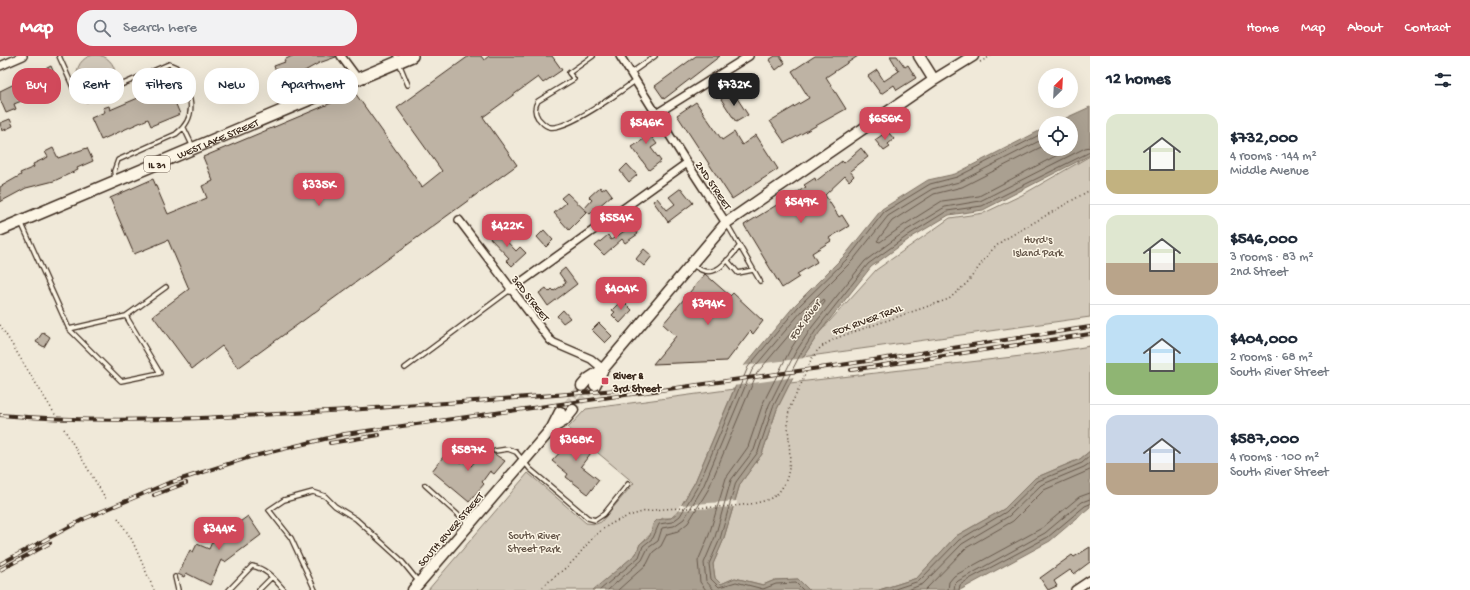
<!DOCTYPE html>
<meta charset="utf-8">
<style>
:root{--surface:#fff;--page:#f2f2f3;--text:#1f2937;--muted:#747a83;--line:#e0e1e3;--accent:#d1495b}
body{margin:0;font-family:"Gochi Hand",sans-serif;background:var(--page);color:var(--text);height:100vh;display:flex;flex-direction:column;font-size:15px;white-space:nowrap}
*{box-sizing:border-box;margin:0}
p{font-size:13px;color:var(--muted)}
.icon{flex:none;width:22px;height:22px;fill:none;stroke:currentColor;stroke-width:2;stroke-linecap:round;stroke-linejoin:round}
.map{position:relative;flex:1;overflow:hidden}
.panel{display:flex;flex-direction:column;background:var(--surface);width:380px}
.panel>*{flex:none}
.hud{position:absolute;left:12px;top:12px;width:380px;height:36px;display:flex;gap:8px}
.needle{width:26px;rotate:24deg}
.tools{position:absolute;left:1038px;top:12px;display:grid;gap:8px}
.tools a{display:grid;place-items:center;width:40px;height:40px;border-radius:50%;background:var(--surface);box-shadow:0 4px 16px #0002;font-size:20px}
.price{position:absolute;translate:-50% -34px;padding:0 9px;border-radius:8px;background:var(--accent);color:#fff;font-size:13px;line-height:26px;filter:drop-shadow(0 1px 2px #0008)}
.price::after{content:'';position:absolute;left:50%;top:24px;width:12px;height:9px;margin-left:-6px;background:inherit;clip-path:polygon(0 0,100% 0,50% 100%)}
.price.current{background:#222;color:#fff}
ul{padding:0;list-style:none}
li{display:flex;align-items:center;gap:12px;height:100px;padding:0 16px}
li+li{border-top:1px solid var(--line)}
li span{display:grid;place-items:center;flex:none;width:112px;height:80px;border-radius:12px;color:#555}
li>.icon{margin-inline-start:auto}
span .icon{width:48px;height:48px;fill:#fffc;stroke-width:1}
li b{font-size:17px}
h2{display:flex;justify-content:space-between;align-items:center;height:48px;padding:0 16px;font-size:17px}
.chip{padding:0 14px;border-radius:16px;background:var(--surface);box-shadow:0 4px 16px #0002;font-size:14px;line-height:36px}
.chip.current{background:var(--accent);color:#fff}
header{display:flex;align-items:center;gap:24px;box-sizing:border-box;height:56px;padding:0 20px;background:var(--accent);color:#fff}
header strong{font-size:19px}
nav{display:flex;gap:22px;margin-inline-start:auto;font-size:14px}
.search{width:280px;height:36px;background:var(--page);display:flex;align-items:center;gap:10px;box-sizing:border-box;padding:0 14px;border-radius:16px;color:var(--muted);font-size:15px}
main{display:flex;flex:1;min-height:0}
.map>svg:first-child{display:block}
.green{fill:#d2c9ba;stroke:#867a6c}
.water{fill:#aaa091;stroke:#7e7163}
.pier{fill:#f0e9d9}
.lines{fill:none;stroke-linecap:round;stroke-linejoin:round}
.shore{stroke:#67594c;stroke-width:1}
.building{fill:#beb3a4;stroke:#3b2a1e}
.street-tunnel{stroke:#ccc3b4;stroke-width:7;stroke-dasharray:7 3.5;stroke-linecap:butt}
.lane-casing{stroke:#3b2a1e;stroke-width:6}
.street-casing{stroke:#3b2a1e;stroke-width:10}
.secondary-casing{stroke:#3b2a1e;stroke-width:13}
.primary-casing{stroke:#3b2a1e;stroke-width:14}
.path{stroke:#3b2a1e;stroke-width:1.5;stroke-dasharray:1 3;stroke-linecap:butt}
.lane{stroke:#fcf5e5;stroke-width:3.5}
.street{stroke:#fcf5e5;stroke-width:7}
.secondary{stroke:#fcf5e5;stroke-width:10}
.primary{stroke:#fcf5e5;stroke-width:11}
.rail-casing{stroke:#3b2a1e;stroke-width:4}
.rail{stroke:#fcf5e5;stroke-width:2.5;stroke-dasharray:8;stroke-linecap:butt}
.poi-dot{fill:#d1495b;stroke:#fcf5e5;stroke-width:1.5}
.labels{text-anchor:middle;stroke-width:3;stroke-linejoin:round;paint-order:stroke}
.shield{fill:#fcf5e5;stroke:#75675a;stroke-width:1}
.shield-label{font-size:10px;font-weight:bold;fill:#3b2a1e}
.street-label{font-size:11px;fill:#3b2a1e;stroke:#fcf5e5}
.park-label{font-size:11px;fill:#615245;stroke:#fcf5e5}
.poi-label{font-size:11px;font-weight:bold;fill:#3b2a1e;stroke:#fcf5e5;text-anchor:start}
.water-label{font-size:12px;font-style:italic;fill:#625346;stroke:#fcf5e5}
</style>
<header>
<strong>Map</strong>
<div class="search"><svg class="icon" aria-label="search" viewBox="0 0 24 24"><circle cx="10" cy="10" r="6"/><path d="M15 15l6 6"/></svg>Search here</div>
<nav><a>Home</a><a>Map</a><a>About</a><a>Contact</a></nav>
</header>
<main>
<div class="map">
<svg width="1090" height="534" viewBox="0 0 1090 534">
<rect width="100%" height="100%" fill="#f0e9d9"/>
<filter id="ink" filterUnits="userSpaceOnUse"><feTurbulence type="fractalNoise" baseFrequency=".025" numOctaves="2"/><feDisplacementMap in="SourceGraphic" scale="8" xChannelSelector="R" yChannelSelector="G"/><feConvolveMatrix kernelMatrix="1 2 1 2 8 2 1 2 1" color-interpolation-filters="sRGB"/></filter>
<g filter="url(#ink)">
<path class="green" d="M77 18a19 19 0 1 1 38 0a19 19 0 1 1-38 0Z
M1090 100V261L803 301 819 277 876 214 950 162 984 157 1022 139Z
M1090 290V395L1080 403 1035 422 1004 453 956 480 917 522 879 534H809L798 523 775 524 763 529 735 522 721 528 715 522 713 508 723 485 740 428 762 398 777 353 790 327 1047 297Z
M734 333 695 426 677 457 671 462H663L653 468 652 477 640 488 636 498 594 534H428L528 417 586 467 596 468 601 466 634 427 568 372 586 353Z"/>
<path class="water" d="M1090 51V99L983 154 949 159 912 181 871 211 819 277 803 301 777 353 762 398 740 428 723 485 713 508 715 522 721 528 735 522 763 529 775 524 798 523 809 534H593L636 498 640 488 650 480 653 468 657 464 671 462 677 457 695 426 744 310 795 249 846 198 882 153 928 124 955 118 1045 72V93H1071V67H1055Z
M1090 395V451L1050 485 960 534H879L917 522 956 480 1004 453 1035 422 1080 403Z"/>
<path class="pier" d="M805 302 795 321 733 330 742 310Z
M737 445 736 451 676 454 680 449Z"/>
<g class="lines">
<path class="shore" d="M1045 89 962 131 934 138 892 165 877 185 880 186 904 169 942 145 979 140 1069 93
M600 534 639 501 643 490 653 482 659 468 672 466 680 460 699 428 748 311 798 251 849 201 884 156 930 128 957 121 1045 76
M608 534 642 504 648 492 658 485 662 472 674 470 684 463 703 431 752 314 802 255 853 204 888 160 932 133 959 126 1045 82
M618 534 647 508 653 496 661 490 667 478 678 475 688 467 708 434 757 317 806 259 824 243 825 246 807 268 790 294 763 347 748 391 726 422 709 479 698 505 700 526 706 534
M714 534 706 525 704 507 715 481 731 424 754 394 769 349 795 297 812 271 865 205 907 174 945 151 980 145 1085 92 1090 91
M803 534 796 527 776 528 763 533 736 526 719 531 711 523 709 508 720 483 736 426 758 396 773 351 800 299 816 274 868 208 910 178 947 155 982 150 1090 96
M892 534 919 525 959 484 1006 456 1038 425 1082 407 1090 400
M908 534 923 528 962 488 1009 460 1041 429 1084 411 1090 407
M925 534 966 492 1013 465 1044 434 1090 414
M948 534 949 526 954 520 1042 472 1079 441 1090 437
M954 534 955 528 958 525 1045 477 1082 446 1090 443
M959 534 960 529 971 522 1048 481 1085 450 1090 448"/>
</g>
<path class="building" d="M292 0H336V1L319 7 292 22 291 20 279 25 274 10 285 6 284 4Z
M469 0H481L484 4 489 0H552L562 14 543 27 538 21 483 61 517 109 238 312 222 290 192 313 153 260 189 233 168 184 134 198 110 142 153 123 168 158 207 142 202 130 213 125 203 101 355 37 422 131 442 115 397 52Z
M696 0H720L664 43 655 30Z
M775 0H780L785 7 776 14 769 4Z
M815 0H858L826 21 846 53 785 87 770 65 809 42 792 15Z
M890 0H897L905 11 908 9 916 22 897 34 894 29 881 38 868 20 877 14 884 25 899 15Z
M51 10 57 24 53 26 54 28 27 38 29 42 14 48 16 53 6 57 0 43V35Z
M242 21 249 38 239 42 232 26Z
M168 29 180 58 151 70 148 63 101 84 91 62 105 56 103 52 109 50 110 54 138 42 137 38 143 35 145 39Z
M733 36 748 59 736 66 721 43Z
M696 46 722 84 734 76 742 89 756 79 778 113 732 143 677 59Z
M642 60 648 67 643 70 657 88 651 92 661 105 649 114 632 91 644 83 632 67Z
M10 63 13 70 2 75 0 67Z
M889 77 894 83 888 88 890 91 884 95 875 84 882 79 884 81Z
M53 92 58 102 87 92 93 105 77 112 78 114 54 125 26 132 0 146V131L21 119 20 117 34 111 33 108 48 101 45 96Z
M861 92 868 101 850 115 854 120 849 125 845 120 825 139 839 161 842 159 849 170 829 182 831 185 812 197 817 206 797 218 799 221 782 232 744 169 806 131 804 129 815 122 816 125 842 105 844 107Z
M627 108 637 119 629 126 620 115Z
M600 131 602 134 606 131 612 139 590 158 584 153 592 144 589 141Z
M681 132 693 147 668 166 653 145 657 142 667 154 675 148 669 141Z
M567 137 587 156 569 174 554 157 566 147 561 142Z
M632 170 638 178 625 187 622 183 604 199 595 190 608 179 611 184Z
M495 173 516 195 520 191 526 197 512 210 506 204 509 202 488 180Z
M544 174 553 184 546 191 537 181Z
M644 193 652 200 644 210 636 203Z
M565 212 577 228 548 250 539 237 546 232 549 236 552 233 554 235 566 227 559 217Z
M705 218 730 240 733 237 763 265 753 278 750 275 727 305 653 308 676 280 663 268Z
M611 224 618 230 612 238 604 231Z
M622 244 632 254 620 267 612 259 615 256 612 254Z
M563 254 570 262 563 267 557 260Z
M599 267 612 280 605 287 592 274Z
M43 276 50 281 44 291 36 286Z
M572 375 594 393 581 410 599 424 588 438 566 421 568 418 552 405 562 394 559 391Z
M487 390 493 397 505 405 494 418 490 415 482 426 484 428 469 446 432 415 447 396 461 407 463 404 471 410Z
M248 460 261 479 225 506 221 504 210 529 186 517 184 521 178 518 190 494 193 496 197 488 209 493 212 486Z
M1090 491V506L1074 518 1070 514 1054 525 1057 530 1048 534 1040 522 1072 499 1074 501Z"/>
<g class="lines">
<path class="street-tunnel" d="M573 354 595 329
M560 356 582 330"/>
<g class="lane-casing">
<path id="lane" d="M59 0 76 38 84 44 91 42 169 8 176 11C188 34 202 58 176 78L118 104 114 115 115 124
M396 0 408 29
M593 0 569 17 574 23 538 45C534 51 534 56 538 62 542 66 544 70 550 71 567 74 620 36 635 25
M631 17 655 0
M184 72 193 91
M21 166 69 273 121 325 160 317 126 260 166 231
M727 168 760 225
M727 204 738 217 753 214
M693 209C714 226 726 206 739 191
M69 273 126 260
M405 312 510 234
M495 395 508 393 516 396 530 413 588 462 595 464 604 458 628 428
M425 429 468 468
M175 521 178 534
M229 534 252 510C267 513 274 523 284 534
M259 534 272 521
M315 534 291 482 269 454 284 444 313 436 325 440 335 450 356 463 400 503 418 525"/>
</g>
<g class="street-casing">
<path id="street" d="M341 0 358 23
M620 0 687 107 726 167
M0 10 23 0
M656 58 749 0
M459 164 550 284 554 287 591 303 603 313
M510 234 687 107
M1075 534 1090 524"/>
</g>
<g class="secondary-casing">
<path id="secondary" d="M919 0 934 24
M595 329 603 313 726 167 934 24 973 0
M582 330 588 323 602 314
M552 372 560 356
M413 534 552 372 564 365 573 354"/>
</g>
<g class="primary-casing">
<g id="primary">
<path id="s1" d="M0 174 412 0"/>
</g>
</g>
<path class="path" d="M980 6 991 0
M0 269 56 360
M64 373 106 443
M118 462 132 484 154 534
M540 534C550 523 562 516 572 506 581 497 587 487 596 479 607 468 624 461 639 457 670 447 759 458 778 437 797 416 787 386 788 361 789 350 794 343 799 333 812 304 809 293 842 280L949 243 967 227 990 196 1002 185 1090 134"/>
<use href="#lane" class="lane"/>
<use href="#street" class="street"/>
<use href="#secondary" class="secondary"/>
<use href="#primary" class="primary"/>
<g class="rail-casing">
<path id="rail" d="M851 314 1090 278
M0 359C116 369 231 361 346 354 444 347 541 341 638 332
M330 387 379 379
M154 439 186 427
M0 508 84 463 166 428 250 401 345 378 841 309 1090 271
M0 514 50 487"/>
</g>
<use href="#rail" class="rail"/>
</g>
</g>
<rect class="poi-dot" x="601" y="321" width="8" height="8" rx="2"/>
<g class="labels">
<rect class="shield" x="144" y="100" width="26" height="16" rx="3"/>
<g class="shield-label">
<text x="157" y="112">IL 31</text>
</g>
<g class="street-label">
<text dy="4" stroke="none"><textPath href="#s1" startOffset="236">WEST LAKE STREET</textPath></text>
<text transform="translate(714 129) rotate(56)" y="4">2ND STREET</text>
<text transform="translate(531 242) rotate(52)" y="4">3RD STREET</text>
<text transform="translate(867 263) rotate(-20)" y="4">FOX RIVER TRAIL</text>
<text transform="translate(450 473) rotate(-49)" y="4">SOUTH RIVER STREET</text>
</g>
<g class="park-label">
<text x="1038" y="187">Hurd's<tspan x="1038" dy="13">Island Park</tspan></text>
<text x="534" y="483">South River<tspan x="534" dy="13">Street Park</tspan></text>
</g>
<g class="poi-label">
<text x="613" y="323">River &amp;<tspan x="613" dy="13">3rd Street</tspan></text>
</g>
<g class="water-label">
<text transform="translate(804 264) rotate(-54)" y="4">Fox River</text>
</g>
</g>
</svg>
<div class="tools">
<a><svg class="needle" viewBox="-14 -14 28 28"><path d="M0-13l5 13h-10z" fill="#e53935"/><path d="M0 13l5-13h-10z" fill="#747a83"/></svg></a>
<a><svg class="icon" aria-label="locate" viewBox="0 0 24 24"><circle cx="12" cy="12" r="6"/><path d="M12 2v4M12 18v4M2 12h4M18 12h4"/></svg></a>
</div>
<b class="price current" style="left:734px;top:51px">$732K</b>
<b class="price" style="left:885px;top:85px">$656K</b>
<b class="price" style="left:646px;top:89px">$546K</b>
<b class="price" style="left:319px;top:151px">$335K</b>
<b class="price" style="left:801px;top:168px">$549K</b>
<b class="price" style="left:616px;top:184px">$554K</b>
<b class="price" style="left:507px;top:192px">$422K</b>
<b class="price" style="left:621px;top:255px">$404K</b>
<b class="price" style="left:708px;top:270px">$394K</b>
<b class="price" style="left:576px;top:406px">$368K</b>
<b class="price" style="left:468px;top:416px">$587K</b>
<b class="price" style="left:219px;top:495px">$344K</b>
<div class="hud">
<a class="chip current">Buy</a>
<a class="chip">Rent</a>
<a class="chip">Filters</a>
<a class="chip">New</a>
<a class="chip">Apartment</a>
</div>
</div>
<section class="panel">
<h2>12 homes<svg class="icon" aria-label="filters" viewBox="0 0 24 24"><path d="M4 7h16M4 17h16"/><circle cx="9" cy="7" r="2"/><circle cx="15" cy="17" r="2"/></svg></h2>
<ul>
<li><span style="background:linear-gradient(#dfe7d0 70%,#c2b280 0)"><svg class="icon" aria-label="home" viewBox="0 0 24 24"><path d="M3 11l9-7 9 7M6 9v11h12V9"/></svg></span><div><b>$732,000</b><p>4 rooms · 144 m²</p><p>Middle Avenue</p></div></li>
<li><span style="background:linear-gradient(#dfe7d0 60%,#b9a48a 0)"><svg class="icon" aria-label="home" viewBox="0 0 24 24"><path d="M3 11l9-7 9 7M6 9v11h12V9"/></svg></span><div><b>$546,000</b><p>3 rooms · 83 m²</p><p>2nd Street</p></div></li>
<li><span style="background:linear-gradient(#bfe0f5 60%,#8fb573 0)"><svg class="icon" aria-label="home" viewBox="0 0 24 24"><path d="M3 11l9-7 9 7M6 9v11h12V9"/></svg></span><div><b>$404,000</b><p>2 rooms · 68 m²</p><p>South River Street</p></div></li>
<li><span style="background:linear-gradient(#c9d6e8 60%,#b9a48a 0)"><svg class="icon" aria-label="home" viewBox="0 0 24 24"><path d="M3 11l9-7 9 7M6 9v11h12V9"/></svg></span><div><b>$587,000</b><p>4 rooms · 100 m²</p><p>South River Street</p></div></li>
</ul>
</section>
</main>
